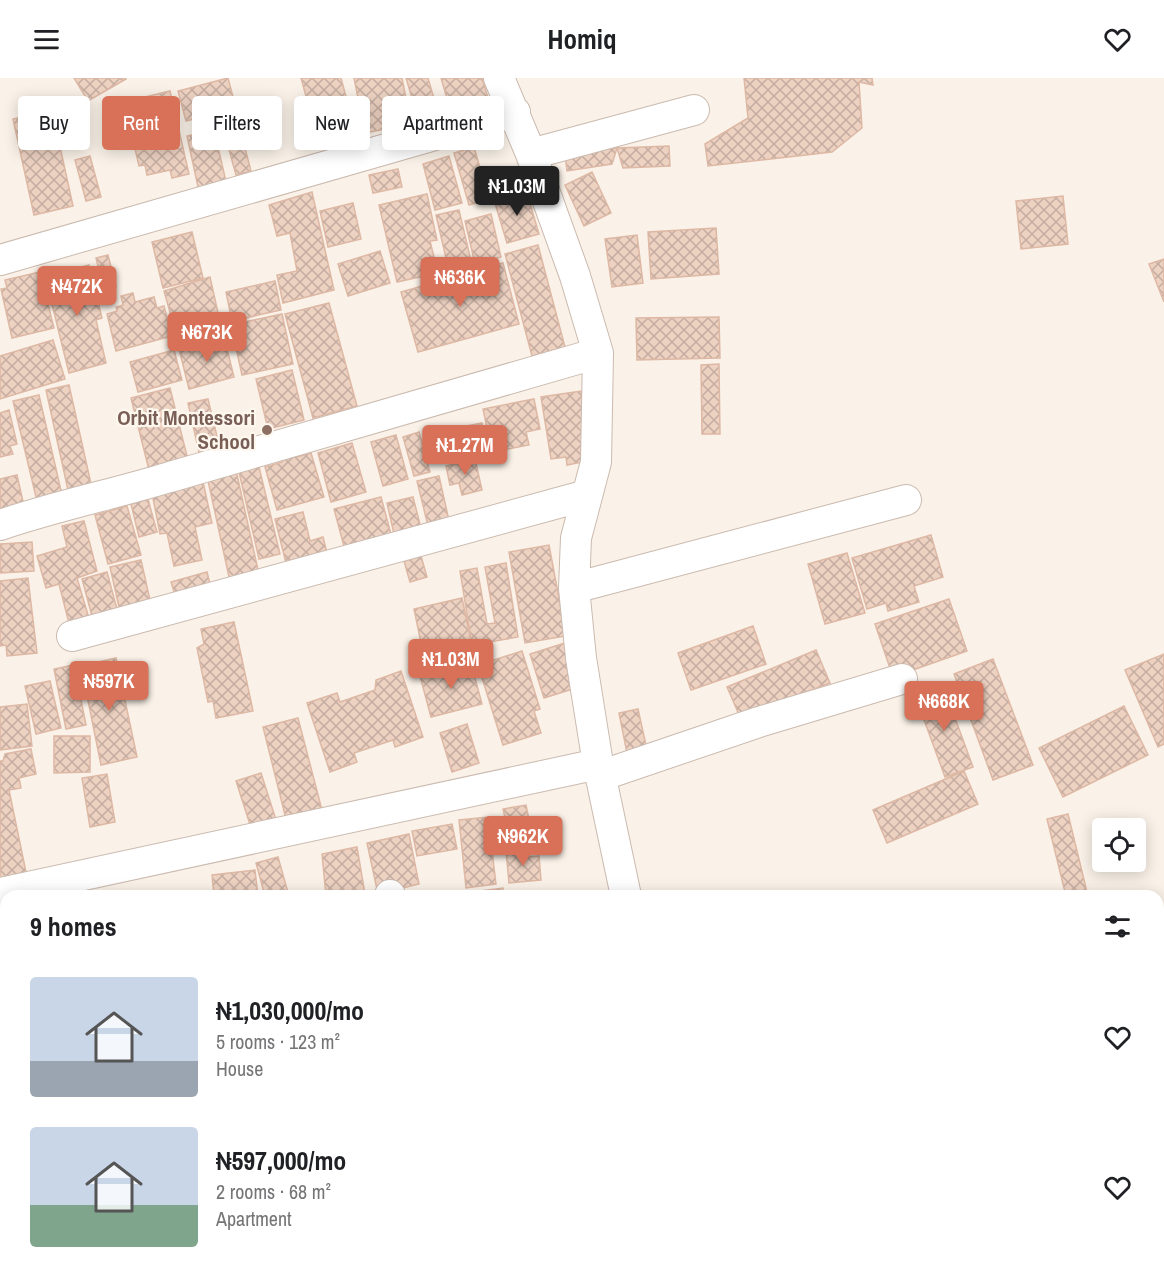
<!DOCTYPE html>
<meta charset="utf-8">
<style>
:root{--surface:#fff;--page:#f6f6f6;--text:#202124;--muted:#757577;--accent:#d87158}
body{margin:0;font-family:"Archivo Narrow",sans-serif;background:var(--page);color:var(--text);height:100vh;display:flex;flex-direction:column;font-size:22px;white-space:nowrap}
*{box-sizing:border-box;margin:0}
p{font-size:20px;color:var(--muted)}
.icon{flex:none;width:33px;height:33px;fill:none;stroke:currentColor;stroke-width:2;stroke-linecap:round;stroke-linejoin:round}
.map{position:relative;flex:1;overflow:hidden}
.side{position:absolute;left:0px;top:812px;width:1164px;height:386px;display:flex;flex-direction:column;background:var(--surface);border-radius:18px 18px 0 0;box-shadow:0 3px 15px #0003}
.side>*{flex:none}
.hud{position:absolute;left:18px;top:18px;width:600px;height:54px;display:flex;gap:12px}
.controls{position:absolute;left:1092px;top:740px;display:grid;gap:12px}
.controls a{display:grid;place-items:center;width:54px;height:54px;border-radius:6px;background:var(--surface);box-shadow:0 3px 15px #0003;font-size:30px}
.price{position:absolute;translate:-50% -51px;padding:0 14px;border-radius:6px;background:var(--accent);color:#fff;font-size:20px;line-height:39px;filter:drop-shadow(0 2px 3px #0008)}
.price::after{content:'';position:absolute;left:50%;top:36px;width:18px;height:14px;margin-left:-9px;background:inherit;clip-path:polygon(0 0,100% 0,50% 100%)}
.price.selected{background:#222;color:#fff}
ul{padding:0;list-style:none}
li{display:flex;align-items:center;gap:18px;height:150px;padding:0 30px}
li span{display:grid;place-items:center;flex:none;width:168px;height:120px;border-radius:6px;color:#555}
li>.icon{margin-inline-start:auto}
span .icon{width:72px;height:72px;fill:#fffc;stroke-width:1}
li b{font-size:26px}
h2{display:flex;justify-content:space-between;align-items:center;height:72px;padding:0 30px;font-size:26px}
.pill{padding:0 21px;border-radius:6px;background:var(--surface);box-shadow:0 3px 15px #0003;font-size:21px;line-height:54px}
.pill.selected{background:var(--accent);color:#fff}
header{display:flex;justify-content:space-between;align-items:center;height:78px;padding:0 30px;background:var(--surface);font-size:27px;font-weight:700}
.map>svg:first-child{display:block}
.building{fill:url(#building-cross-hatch);stroke:#deb8a4;stroke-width:1.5}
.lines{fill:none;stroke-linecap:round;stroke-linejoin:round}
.minor-casing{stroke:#cbbaaf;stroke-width:32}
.minor{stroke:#fff;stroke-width:30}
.education-dot{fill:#8d6e63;stroke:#fdf7ee;stroke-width:2}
.labels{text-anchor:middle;stroke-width:4.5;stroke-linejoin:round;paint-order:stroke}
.education-label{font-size:21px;font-weight:bold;fill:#785e54;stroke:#fdf7ee;text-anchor:end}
</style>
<header><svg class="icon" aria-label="menu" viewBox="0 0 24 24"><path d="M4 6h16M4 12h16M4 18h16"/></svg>Homiq<svg class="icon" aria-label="heart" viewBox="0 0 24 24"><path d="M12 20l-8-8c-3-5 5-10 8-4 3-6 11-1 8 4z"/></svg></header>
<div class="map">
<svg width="1164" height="1196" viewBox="0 0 1164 1196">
<defs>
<pattern id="building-cross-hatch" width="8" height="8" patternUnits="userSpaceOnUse" patternTransform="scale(1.5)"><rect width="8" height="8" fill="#edd2c2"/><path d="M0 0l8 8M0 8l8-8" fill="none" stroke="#c4ada0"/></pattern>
</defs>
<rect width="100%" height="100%" fill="#faf2e8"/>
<path class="building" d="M74 0H125L126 1 88 23Z
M228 0 236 30 186 43 178 13Z
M301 0H341L355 52 318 62Z
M354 0H402L411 46 365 55Z
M406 0H428L435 24 415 30Z
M441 0H482L491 30 453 41Z
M744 0H872L873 7 859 4 862 50 832 74 708 88 705 66 748 40Z
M170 13 189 96 172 100 170 92 147 97 145 87 139 88 124 24Z
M52 32 73 128 34 137 13 41Z
M214 52 228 112 200 118 187 58Z
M242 59 251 93 236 97 227 64Z
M669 68 670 88 623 90 617 70Z
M474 69 489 121 469 127 454 75Z
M617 70 612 86 567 93 565 77Z
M90 78 101 119 86 123 75 82Z
M449 78 462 125 435 132 423 86Z
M398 91 402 109 373 115 369 97Z
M592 94 611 135 584 148 565 107Z
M526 112 539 156 507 165 494 122Z
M312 114 334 212 283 225 277 197 297 193 290 155 277 158 269 127Z
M427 116 437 162 430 163 438 195 397 204 379 127Z
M1063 118 1068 166 1021 171 1016 123Z
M353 125 361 161 328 169 320 133Z
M459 132 472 187 449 193 436 137Z
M491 136 501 179 475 186 465 143Z
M716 150 719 196 651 201 648 154Z
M192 154 203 200 163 210 152 164Z
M637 157 643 205 612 209 605 161Z
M538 167 565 269 532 278 505 176Z
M380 173 390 205 348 218 338 186Z
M108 177 116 209 104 212 96 180Z
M1164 181V224L1149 186Z
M503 185 519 246 418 274 401 214Z
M89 187 102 240 96 242 106 285 69 295 45 198Z
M40 194 54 250 12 260 1 211 7 210 5 202Z
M210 199 221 248 178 263 164 213Z
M275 203 281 232 232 243 226 214Z
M133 215 135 224 154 219 157 230 164 228 172 258 116 273 107 236 117 233 116 229 123 227 121 218Z
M329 225 357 328 313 340 285 236Z
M282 236 293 286 242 297 231 247Z
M719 239 720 280 637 282 636 240Z
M224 259 234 299 189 311 179 271Z
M53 262 65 301 0 321V278Z
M174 272 182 302 138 314 130 284Z
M719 286 720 356H702L701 287Z
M292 292 304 342 268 351 256 301Z
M69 307 91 406 68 412 46 312Z
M170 310 188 382 149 392 131 320Z
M581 313 592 382 567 387 566 379 551 381 541 319Z
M39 317 62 417 37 423 13 323Z
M208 321 221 375 200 379 188 325Z
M534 321 540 351 526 354 529 367 492 374 483 331Z
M9 332 17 366 10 368 13 376 0 379V335Z
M482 345 487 375 436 385 432 363 452 359 451 351Z
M419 354 430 394 414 398 403 359Z
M396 357 408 401 383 408 371 364Z
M352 365 366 414 331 424 318 375Z
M294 368 297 379 311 375 324 419 277 432 265 389 282 384 279 372Z
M475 381 482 412 462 417 459 405 450 407 446 388Z
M259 389 280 476 259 481 239 394Z
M236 392 260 501 231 508 207 398Z
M17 397 24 428 0 433V401Z
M439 398 450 447 429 452 417 403Z
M203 404 212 445 195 449 202 482 174 488 167 455 160 456 152 415Z
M381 419 392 460 345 472 334 431Z
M413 419 423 458 396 465 387 425Z
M148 421 157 454 139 459 131 426Z
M127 428 141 477 108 486 95 437Z
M303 434 310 463 323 459 329 483 288 493 275 441Z
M84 443 97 493 77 500 91 547 71 553 59 506 46 510 37 478 67 469 62 448Z
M931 457 943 499 914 508 919 524 888 533 886 525 867 531 852 480Z
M32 464 34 493 0 495V466Z
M549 467 566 558 525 565 509 474Z
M847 475 865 535 825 546 808 486Z
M421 478 427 499 410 504 404 483Z
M141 482 152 531 121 538 110 489Z
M506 485 518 559 472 567 460 493 477 490 487 546 495 545 485 489Z
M107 494 117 531 92 538 82 501Z
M207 494 211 510 176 520 171 504Z
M28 500 37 575 7 578 6 567 0 568V503Z
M462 520 474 578 426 589 414 531Z
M949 521 967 573 893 599 875 546Z
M234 544 253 633 216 640 213 623 208 624 197 570 204 566 201 551Z
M753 548 766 586 691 612 678 575Z
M565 565 579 609 544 620 530 576Z
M816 572 830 605 740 639 727 609Z
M522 573 540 631 534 633 541 655 503 667 478 587Z
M1164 576V666L1158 669 1125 592Z
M116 580 137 679 101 687 81 588Z
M993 581 1033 687 993 702 954 596Z
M471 585 482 626 431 639 420 598Z
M74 587 86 647 66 651 54 591Z
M401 593 423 659 395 669 393 662 354 675 357 684 330 694 307 625 337 615 340 624 375 612 376 602Z
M50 603 61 650 36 656 25 608Z
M944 610 973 689 945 699 916 620Z
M27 626 32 668 0 672V629Z
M1124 628 1148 677 1063 719 1039 670Z
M638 631 649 681 629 685 619 635Z
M298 640 323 736 287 745 263 649Z
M467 646 479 685 452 694 440 655Z
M54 658H90V694L54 695Z
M31 671 36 696 19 700 21 710 9 712 27 799 0 804V683H3L5 676Z
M964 693 978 726 887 765 873 732Z
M261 695 278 748 253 756 236 703Z
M107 696 115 744 90 749 82 700Z
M526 727 534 767 512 771 503 731Z
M1068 736 1088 818H1066L1047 741Z
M488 739 496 806 466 810 459 742Z
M452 746 457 771 417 778 412 753Z
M409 756 419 806 378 816 367 765Z
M357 769 365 816 326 818 322 776Z
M528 771 529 779 539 778 541 802 509 805 506 773Z
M278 779 289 818H265L256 785Z
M255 792 258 818H214L212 797Z
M503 810 504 818H440Z
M0 846 6 866V936L0 938Z
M0 945H6V1039L0 990Z
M1164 1004V1086L1158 1087V1005Z
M0 1083H6V1156H2Z
M1164 1136V1181L1158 1182V1137Z
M0 1157H6V1191H49V1196H0Z
M122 1191H178V1196H122Z
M336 1191H369L370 1196H336Z
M482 1191H508V1196H482Z
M597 1191H627V1193L705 1191V1196H597Z
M772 1191H792V1196H772Z
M803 1191H866V1196H803Z
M931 1191H1033V1196H931Z"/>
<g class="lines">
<g class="minor-casing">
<path id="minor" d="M499 0 531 76 575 198 598 275 596 384 576 460 574 510 581 580 598 686 626 818
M531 76 694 32
M0 182 515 34
M0 447C56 428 114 416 170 399 313 358 456 317 598 275
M574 510 906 422
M72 558 587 417
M600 698 759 644 902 601
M0 815 598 686
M390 817V818
M0 1072 6 1071
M1158 1108 1164 1107
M315 1191 316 1196
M723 1191 724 1196"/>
</g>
<use href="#minor" class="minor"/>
</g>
<circle class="education-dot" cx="267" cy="352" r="6"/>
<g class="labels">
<g class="education-label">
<text x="255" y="347">Orbit Montessori<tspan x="255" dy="24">School</tspan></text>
</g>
</g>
</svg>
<div class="controls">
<a><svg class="icon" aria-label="locate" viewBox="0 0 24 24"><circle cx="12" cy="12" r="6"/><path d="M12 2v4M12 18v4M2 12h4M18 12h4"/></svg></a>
</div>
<b class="price selected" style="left:517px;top:139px">₦1.03M</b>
<b class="price" style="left:460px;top:230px">₦636K</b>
<b class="price" style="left:77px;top:239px">₦472K</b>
<b class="price" style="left:207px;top:285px">₦673K</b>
<b class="price" style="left:465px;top:398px">₦1.27M</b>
<b class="price" style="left:451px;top:612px">₦1.03M</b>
<b class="price" style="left:109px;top:634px">₦597K</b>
<b class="price" style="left:944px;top:654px">₦668K</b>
<b class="price" style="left:523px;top:789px">₦962K</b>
<div class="hud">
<a class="pill">Buy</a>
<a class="pill selected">Rent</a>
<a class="pill">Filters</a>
<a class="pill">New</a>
<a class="pill">Apartment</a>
</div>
<section class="side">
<h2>9 homes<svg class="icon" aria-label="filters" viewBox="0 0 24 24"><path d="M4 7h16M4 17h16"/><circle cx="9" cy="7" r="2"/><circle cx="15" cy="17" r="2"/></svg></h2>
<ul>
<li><span style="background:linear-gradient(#c9d6e8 70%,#9aa5b1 0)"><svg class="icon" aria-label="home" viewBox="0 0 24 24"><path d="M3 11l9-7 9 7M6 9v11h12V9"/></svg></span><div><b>₦1,030,000/mo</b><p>5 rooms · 123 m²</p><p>House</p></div><svg class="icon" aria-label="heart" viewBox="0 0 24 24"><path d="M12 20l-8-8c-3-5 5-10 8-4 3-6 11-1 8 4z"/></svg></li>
<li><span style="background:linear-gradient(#c9d6e8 65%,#7fa58c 0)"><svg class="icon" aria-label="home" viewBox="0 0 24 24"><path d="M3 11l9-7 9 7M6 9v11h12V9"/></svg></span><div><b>₦597,000/mo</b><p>2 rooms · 68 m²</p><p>Apartment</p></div><svg class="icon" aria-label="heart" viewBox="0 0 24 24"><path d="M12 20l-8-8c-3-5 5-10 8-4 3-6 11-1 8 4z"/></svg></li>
</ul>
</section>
</div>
